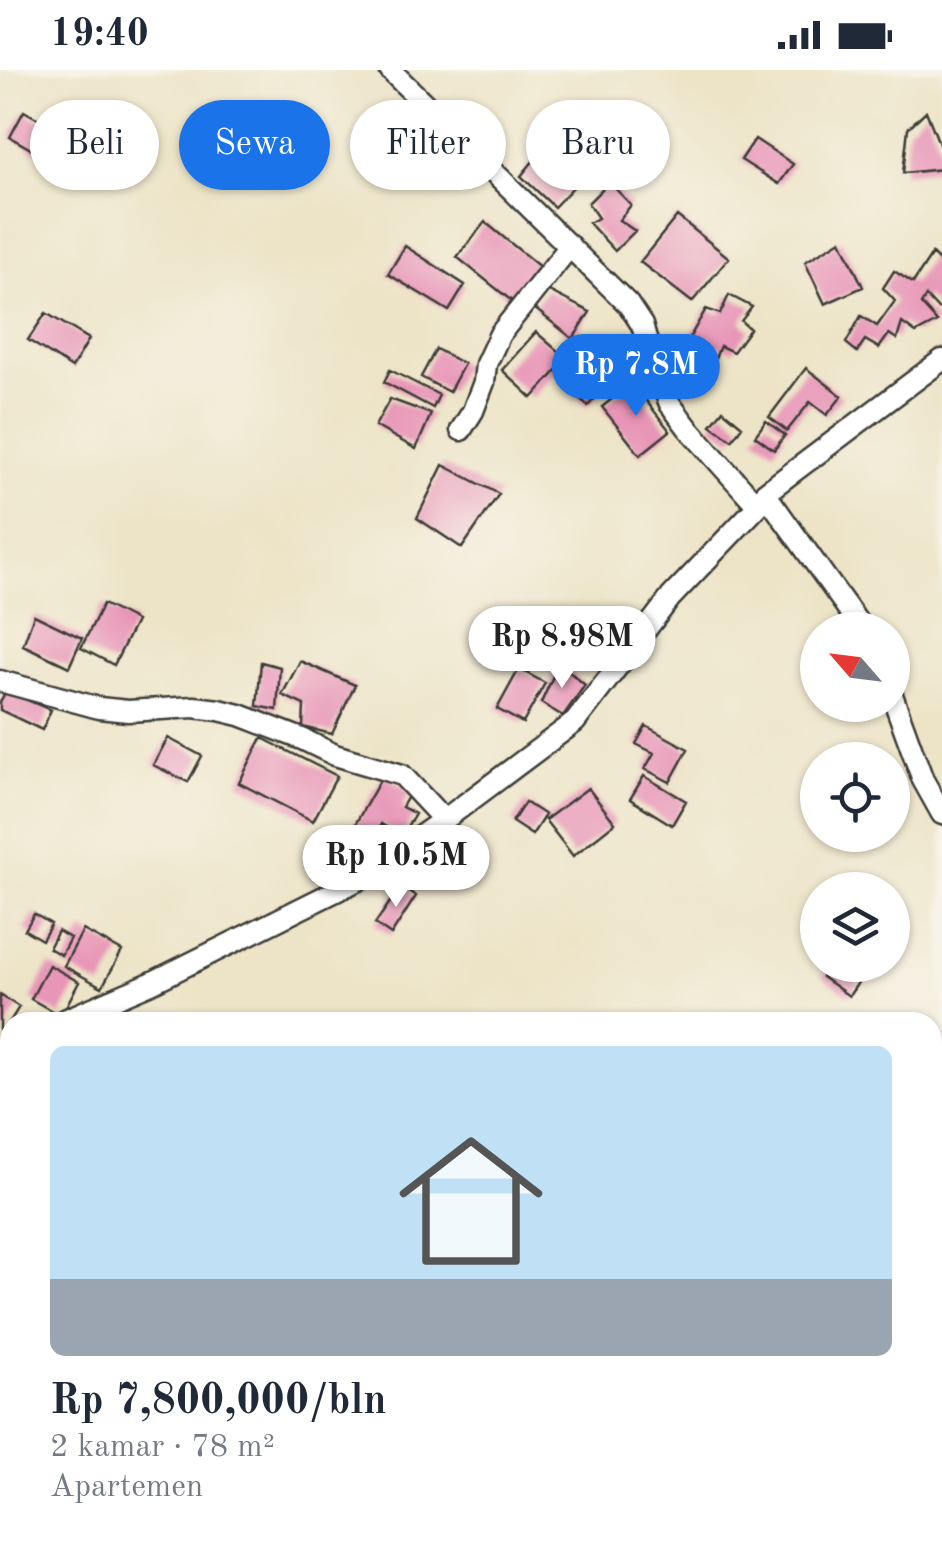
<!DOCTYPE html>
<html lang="id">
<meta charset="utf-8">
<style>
:root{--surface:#fff;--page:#f6f6f7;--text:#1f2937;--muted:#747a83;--accent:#1a73e8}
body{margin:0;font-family:"Old Standard TT",serif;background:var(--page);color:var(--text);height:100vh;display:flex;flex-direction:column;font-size:38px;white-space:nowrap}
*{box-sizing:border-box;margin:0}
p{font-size:32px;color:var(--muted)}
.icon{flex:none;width:55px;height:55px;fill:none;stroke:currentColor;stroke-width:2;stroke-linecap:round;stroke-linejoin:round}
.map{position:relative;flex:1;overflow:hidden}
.side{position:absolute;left:0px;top:942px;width:942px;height:552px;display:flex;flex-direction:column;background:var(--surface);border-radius:30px 30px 0 0;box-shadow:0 2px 8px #0004}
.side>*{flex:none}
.top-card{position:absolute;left:30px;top:30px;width:882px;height:90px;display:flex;gap:20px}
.needle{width:65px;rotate:298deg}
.buttons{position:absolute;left:800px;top:542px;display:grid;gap:20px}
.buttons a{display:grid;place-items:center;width:110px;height:110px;border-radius:50%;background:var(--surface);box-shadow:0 2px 8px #0004;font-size:50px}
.price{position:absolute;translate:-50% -85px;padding:0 22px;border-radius:35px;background:#fff;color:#222;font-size:32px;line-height:65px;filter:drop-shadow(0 2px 5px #0008)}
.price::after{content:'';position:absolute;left:50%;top:60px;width:30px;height:22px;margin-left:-15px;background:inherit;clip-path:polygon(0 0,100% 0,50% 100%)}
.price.selected{background:var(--accent);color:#fff}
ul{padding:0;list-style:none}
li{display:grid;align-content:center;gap:20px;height:530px;padding:0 50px}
li span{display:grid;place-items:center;height:310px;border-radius:15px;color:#555}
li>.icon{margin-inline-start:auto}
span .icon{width:180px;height:180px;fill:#fffc;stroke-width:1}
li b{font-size:42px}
.pill{padding:0 35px;border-radius:45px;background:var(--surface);box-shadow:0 2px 8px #0004;font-size:35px;line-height:90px}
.pill.selected{background:var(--accent);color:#fff}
.status{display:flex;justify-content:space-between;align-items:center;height:70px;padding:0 50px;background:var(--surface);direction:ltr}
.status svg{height:28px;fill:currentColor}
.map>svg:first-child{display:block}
.building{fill:#e895b7}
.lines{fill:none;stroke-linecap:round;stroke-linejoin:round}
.street-casing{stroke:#3b3a36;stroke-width:25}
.street{stroke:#fff;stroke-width:20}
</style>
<div class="status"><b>19:40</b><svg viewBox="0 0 49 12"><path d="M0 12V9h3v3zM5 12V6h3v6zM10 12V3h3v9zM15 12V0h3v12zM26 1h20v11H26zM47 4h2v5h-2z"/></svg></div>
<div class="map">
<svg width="942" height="1493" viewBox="0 0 942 1493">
<rect width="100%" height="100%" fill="#f7f3e8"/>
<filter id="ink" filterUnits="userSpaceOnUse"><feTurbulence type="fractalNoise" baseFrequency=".01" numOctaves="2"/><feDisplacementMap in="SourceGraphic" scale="20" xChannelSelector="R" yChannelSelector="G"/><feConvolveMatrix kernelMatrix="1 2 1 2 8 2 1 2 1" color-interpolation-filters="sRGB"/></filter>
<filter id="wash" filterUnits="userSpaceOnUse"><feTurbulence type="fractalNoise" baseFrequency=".0048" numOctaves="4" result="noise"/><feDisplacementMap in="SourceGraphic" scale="40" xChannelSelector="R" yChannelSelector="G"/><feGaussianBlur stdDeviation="2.25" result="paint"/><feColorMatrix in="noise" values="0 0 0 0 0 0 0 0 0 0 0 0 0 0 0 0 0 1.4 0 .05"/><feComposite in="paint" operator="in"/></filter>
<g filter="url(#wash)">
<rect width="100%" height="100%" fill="#ede4c7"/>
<g id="blocks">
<path class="building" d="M24 41 70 67 55 93 10 67Z
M926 41 942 81V99L903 103 908 58Z
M562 56 601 88 554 137 521 106Z
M755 69 793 94 779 114 741 90Z
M609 112 631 135 619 150 635 161 615 181 589 153 598 148 588 133Z
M677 146 729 188 692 232 640 192Z
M485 152 541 198 513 232 457 187Z
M841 170 863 217 825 234 805 192Z
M405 176 465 215 449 241 388 204Z
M932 184 942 194V238L938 239 926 226 921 234 937 252 916 263 902 253 897 269 889 264 879 278 865 270 857 282 846 273 861 246 877 256 895 231 883 218 894 201 913 213Z
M545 219 590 242 573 269 534 238Z
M729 225 752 237 741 251 750 259 733 282 720 276 712 296 684 277 706 239 720 244Z
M46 243 89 269 72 298 28 270Z
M536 262 567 289 532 328 502 300Z
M436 279 464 294 449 322 421 307Z
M585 279 615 306 588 336 575 324 579 320 562 305Z
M806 298 842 326 827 345 810 332 787 361 769 347Z
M390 300 439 325 433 338 384 312Z
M632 313 670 361 640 385 602 337Z
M390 329 431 344 416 379 375 356Z
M723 340 742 356 732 370 711 355Z
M766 351 785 365 774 380 755 366Z
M443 395 499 424 462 478 417 448Z
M103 534 136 551 114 595 81 578Z
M34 545 82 568 69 597 23 575Z
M300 591 355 615 332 664 303 657 304 635 282 625Z
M261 592 280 597 277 640 257 636Z
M559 593 585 615 563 646 541 633Z
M519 599 545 613 523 653 497 639Z
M6 621 51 640 42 660 0 640V632Z
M646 656 688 679 670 712 645 699 654 683 636 674Z
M168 668 202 686 188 712 153 695Z
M262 668 337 706 313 751 239 713Z
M383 705 411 721 402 737 415 744 402 766 381 754 363 785 344 774Z
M644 706 686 731 672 755 630 729Z
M588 718 615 753 573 786 545 750Z
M525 732 545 745 532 765 512 752Z
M401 816 416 826 391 865 375 854Z
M34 844 51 854 42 870 25 860Z
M83 860 122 881 102 917 64 896Z
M58 861 70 868 61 885 49 878Z
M49 895 79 912 61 946 31 929Z
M830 895H870L849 926 822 907Z
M0 925 19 937 0 968Z
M0 1035 10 1041V1072L3 1082 0 1080Z"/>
</g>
</g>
<g filter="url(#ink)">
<use href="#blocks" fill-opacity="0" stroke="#3b3a36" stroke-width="2.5"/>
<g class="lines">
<g class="street-casing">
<path id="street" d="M390 0 628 234 642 255 652 290 670 334 688 358 758 436
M461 360 473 341 484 312 486 294 500 264 570 176
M765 423 863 560
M0 611 99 638 128 641 194 637 219 640 240 645 302 669 335 685 402 705 444 750
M892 625 923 710 942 744
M60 952 151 913 358 810 452 744 575 652 671 527 758 436 765 423 942 290
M0 986 10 980"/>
</g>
<use href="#street" class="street"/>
</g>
</g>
</svg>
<div class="buttons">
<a><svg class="needle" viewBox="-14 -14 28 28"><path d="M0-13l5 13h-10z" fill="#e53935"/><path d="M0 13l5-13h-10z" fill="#747a83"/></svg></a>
<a><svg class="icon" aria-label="locate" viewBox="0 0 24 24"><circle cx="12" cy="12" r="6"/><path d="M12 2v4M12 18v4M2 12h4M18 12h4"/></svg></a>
<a><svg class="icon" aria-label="layers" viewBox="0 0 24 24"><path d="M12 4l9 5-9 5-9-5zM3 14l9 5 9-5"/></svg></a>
</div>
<b class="price selected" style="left:636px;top:349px">Rp 7.8M</b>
<b class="price" style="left:562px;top:621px">Rp 8.98M</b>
<b class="price" style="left:396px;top:840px">Rp 10.5M</b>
<div class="top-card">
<a class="pill">Beli</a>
<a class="pill selected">Sewa</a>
<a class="pill">Filter</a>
<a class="pill">Baru</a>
</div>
<section class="side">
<ul>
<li><span style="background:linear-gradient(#bfe0f5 75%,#9aa5b1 0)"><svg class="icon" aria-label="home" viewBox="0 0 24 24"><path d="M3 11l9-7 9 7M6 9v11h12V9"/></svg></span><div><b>Rp 7,800,000/bln</b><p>2 kamar · 78 m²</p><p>Apartemen</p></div></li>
</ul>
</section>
</div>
